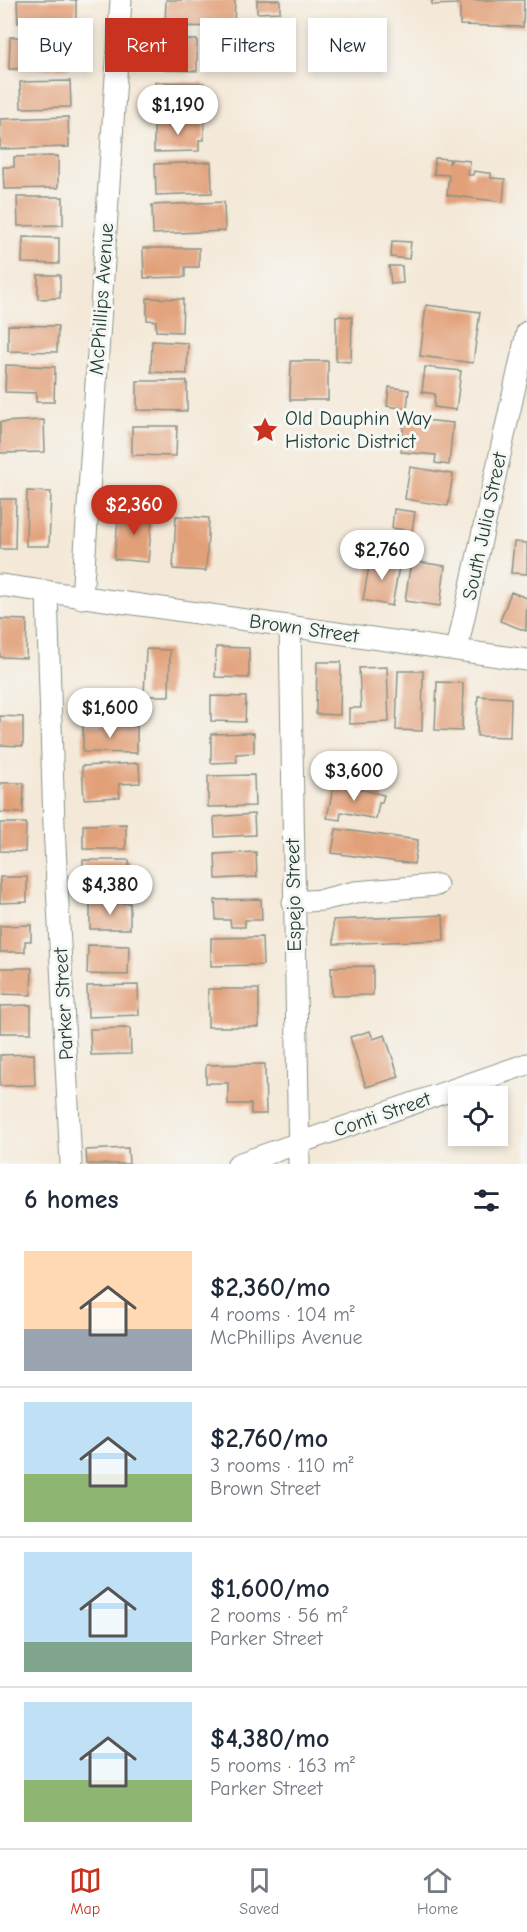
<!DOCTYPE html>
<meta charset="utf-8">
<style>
:root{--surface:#fff;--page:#f2f2f3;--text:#1f2937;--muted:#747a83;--line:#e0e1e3;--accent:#c8321e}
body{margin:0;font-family:"Comic Neue",sans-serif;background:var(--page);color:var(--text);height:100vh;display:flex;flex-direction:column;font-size:22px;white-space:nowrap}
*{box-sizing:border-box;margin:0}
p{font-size:20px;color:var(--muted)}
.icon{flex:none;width:33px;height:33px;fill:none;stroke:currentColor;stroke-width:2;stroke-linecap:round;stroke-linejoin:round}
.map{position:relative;height:1164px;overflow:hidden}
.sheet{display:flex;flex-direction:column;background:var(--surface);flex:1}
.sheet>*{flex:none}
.guide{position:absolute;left:18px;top:18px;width:492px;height:54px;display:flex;gap:12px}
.fabs{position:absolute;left:448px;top:1086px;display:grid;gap:12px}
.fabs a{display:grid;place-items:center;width:60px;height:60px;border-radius:0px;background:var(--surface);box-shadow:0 3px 9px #0003;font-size:30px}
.price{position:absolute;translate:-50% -51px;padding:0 14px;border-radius:21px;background:#fff;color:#222;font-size:20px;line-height:39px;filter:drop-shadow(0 2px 3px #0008)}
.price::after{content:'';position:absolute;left:50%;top:36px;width:18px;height:14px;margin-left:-9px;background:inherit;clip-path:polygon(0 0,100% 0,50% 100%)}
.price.selected{background:var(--accent);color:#fff}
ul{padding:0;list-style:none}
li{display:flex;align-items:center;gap:18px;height:150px;padding:0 24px}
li+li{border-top:2px solid var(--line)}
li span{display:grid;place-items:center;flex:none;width:168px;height:120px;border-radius:0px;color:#555}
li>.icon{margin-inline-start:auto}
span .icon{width:72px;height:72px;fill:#fffc;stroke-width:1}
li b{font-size:26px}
h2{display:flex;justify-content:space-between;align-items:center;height:72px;padding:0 24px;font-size:26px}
.chip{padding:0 21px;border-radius:0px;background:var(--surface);box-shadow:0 3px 9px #0003;font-size:21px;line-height:54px}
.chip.selected{background:var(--accent);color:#fff}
.menu{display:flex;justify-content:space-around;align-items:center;height:84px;border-top:2px solid var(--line);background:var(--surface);font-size:16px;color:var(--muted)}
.menu a{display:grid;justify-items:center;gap:3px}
.menu .selected{color:var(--accent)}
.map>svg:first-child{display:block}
.building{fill:#e2a079}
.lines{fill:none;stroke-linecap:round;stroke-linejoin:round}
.minor-casing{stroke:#8a9386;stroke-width:23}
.minor{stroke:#fff;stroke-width:21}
.labels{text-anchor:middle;stroke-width:6;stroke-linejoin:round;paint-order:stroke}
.street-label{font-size:20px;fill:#1f3d34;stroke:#f6f6f2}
.poi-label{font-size:20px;fill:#1f3d34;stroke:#f6f6f2;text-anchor:start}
</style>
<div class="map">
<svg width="527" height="1164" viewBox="0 0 527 1164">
<rect width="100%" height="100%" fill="#f6f6f2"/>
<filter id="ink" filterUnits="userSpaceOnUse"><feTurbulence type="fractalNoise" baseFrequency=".0167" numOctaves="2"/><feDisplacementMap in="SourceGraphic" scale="12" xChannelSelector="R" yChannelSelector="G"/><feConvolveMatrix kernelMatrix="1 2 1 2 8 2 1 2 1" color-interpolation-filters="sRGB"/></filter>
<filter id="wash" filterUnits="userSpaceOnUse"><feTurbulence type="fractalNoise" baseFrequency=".008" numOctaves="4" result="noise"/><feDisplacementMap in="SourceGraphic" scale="24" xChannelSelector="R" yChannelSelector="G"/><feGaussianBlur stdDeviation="1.35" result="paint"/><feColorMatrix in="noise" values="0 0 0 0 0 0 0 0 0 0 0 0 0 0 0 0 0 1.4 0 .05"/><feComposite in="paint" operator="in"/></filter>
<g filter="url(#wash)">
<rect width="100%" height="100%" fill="#f4e9d8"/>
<g id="blocks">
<path class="building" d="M17 0H76V27H51V23H18Z
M166 0H235L234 27 165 26Z
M257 0H280V12L257 13Z
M432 0H457V4L432 5Z
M460 0H524L523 27 460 25Z
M10 37 71 39 70 69H9Z
M166 39 197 40V71L165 70Z
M70 81 71 107 21 108 20 82Z
M155 82 204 83 203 111 154 109Z
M68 117 69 147 0 149V119Z
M204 121V140H199V151L154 152V122Z
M58 156V188L4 189 3 167H14V157Z
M435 158 450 159 449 164 452 159 470 161 468 175H473L474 171 487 173H491V178L505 179 503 202 447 195 449 175 434 174Z
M211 162 212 193 156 195 155 164Z
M17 197H63V225L18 226Z
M224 202 225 231 153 234 152 205Z
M23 237 59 238V264L22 263Z
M392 241 411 242 409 259 391 257Z
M143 248H199V267H185V277L144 278Z
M389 266H402L403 283 391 284Z
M38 275H60V298L38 299Z
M147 298 183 299 182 332 156 331V321L147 320Z
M426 305 480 312 473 363 420 356Z
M336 316 352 317 351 362 336 361Z
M8 325 58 326 57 352 8 351Z
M152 341 188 343 187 374 151 372Z
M291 361H328V400H290Z
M6 365 55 367 54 402H36V393L5 392Z
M425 367 461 371 456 410 434 407 435 394 422 392Z
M137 381H187V411L137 410Z
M389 387 409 390 407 409 387 406Z
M404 418 453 423 449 465 435 463 436 455 401 452Z
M44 420 45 452 0 453V422Z
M132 426H177L176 456 132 455Z
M410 467 453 474 448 506 405 499Z
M27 491 51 492 49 546H26Z
M0 499H16L15 549H0Z
M141 509 153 510 148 562 114 559 119 511 140 513Z
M394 509 415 512 412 531 392 528Z
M176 516 209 518 206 571 173 569Z
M514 542 527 543V574L511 573Z
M371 555 400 561 392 606 363 600Z
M411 561 445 566 440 606 405 601Z
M511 592 527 598 526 631 500 621Z
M0 619 27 620 26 658 0 657Z
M216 647 249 648V678L215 677Z
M146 649 170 650 169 696H144Z
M317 662H341L340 715 316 714Z
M387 667 389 722 349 724V708H361L359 668Z
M398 671H423L422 731 396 730Z
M437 682 463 683 462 731 435 730Z
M211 696 246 697 245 722 211 721Z
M478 696 511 698 510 737 477 736Z
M0 716 23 717V746L0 745Z
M83 725 137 726V753L83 752Z
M254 733V753L236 754 237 762 211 763V734Z
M139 763 140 783 119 784 120 797 84 799 82 766Z
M254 775 255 806 208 807V776Z
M0 783H24L23 813 0 812Z
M334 783 384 795 382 803H379L376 819 341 812 340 820 327 818Z
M254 814 255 835 215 837 214 817Z
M0 823H26L25 852 0 851Z
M126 824V849H83V825Z
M336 829 418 840 414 864 332 853Z
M256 852 257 877 216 879 215 854Z
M83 860H129L130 883 84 884Z
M0 877H27V902L0 903Z
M261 899 262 920H245V927H231L230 920H216L215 900Z
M90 903H130V929H90Z
M443 915 444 940 334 944 333 920Z
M31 925V941H25V952H0V926Z
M262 937 263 965 211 966V938Z
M88 945 129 946 128 975 87 974Z
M373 966V995L332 996 331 967Z
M0 968H32L31 995 0 994Z
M138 985 139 1015 88 1017 87 986Z
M208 989H259V1027H208Z
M31 1005V1033H0V1006Z
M130 1028 131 1054 91 1055 90 1029Z
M370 1031 373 1039 385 1035 399 1077 366 1087 350 1037Z
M34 1054 35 1085 0 1086V1055Z
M265 1064 266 1114H251V1104H228V1083H206V1065Z
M128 1148 129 1164H87L86 1150Z"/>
</g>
</g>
<g filter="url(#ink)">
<use href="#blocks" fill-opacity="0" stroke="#8a9386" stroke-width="1.5"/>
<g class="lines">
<g class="minor-casing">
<path id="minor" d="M0 585 527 660
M47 591 54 825 71 1164
M82 598 121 0
M290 626 299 1164
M457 649 527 332
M293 902 322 900 355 892 437 885
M238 1164 527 1064"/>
</g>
<use href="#minor" class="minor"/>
</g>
</g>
<defs>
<g id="sight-bare" transform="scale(2.07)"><path d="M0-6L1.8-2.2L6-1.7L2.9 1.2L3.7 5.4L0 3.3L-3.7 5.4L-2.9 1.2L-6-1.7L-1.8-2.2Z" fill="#c8321e" stroke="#f6f6f2" stroke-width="2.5" paint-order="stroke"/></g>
</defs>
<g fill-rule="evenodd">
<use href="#sight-bare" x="265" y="430"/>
</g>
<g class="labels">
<g class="street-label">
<text transform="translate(101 299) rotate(-86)" y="7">McPhillips Avenue</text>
<text transform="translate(484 526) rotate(-78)" y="7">South Julia Street</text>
<text transform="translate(304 628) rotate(8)" y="7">Brown Street</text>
<text transform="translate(293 895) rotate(-91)" y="7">Espejo Street</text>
<text transform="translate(63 1004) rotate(-93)" y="7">Parker Street</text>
<text transform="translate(382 1114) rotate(-19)" y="7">Conti Street</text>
</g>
<g class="poi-label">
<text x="285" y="425">Old Dauphin Way<tspan x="285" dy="23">Historic District</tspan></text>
</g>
</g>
</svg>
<div class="fabs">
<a><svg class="icon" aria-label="locate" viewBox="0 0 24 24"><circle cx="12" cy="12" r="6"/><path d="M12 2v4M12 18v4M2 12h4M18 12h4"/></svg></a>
</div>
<b class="price" style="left:178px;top:136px">$1,190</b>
<b class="price selected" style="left:134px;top:536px">$2,360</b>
<b class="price" style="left:382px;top:581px">$2,760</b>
<b class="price" style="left:110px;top:739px">$1,600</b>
<b class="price" style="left:354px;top:802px">$3,600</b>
<b class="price" style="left:110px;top:916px">$4,380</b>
<div class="guide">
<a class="chip">Buy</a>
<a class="chip selected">Rent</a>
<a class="chip">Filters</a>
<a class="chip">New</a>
</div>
</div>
<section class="sheet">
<h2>6 homes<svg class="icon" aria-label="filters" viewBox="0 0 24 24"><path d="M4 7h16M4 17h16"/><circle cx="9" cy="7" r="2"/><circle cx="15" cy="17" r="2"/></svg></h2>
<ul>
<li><span style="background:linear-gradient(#ffd9b3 65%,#9aa5b1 0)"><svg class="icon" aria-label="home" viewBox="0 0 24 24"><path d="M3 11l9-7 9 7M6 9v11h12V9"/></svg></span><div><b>$2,360/mo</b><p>4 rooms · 104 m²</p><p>McPhillips Avenue</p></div></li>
<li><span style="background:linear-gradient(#bfe0f5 60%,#8fb573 0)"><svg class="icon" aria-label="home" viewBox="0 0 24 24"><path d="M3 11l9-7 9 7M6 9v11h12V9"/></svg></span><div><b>$2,760/mo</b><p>3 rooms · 110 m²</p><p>Brown Street</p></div></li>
<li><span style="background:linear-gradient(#bfe0f5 75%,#7fa58c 0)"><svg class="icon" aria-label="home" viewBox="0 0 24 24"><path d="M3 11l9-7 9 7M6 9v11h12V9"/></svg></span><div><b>$1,600/mo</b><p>2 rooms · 56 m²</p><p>Parker Street</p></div></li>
<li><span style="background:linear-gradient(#bfe0f5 65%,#8fb573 0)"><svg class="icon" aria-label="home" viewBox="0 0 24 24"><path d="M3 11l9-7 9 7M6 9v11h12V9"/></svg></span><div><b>$4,380/mo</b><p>5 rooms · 163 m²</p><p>Parker Street</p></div></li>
</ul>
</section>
<nav class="menu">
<a class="selected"><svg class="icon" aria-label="map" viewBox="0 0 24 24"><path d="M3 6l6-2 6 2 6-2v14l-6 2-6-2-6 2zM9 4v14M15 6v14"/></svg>Map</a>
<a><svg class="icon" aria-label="saved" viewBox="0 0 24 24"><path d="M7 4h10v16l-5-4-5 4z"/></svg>Saved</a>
<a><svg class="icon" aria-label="home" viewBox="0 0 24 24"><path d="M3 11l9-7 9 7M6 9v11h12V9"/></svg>Home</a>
</nav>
